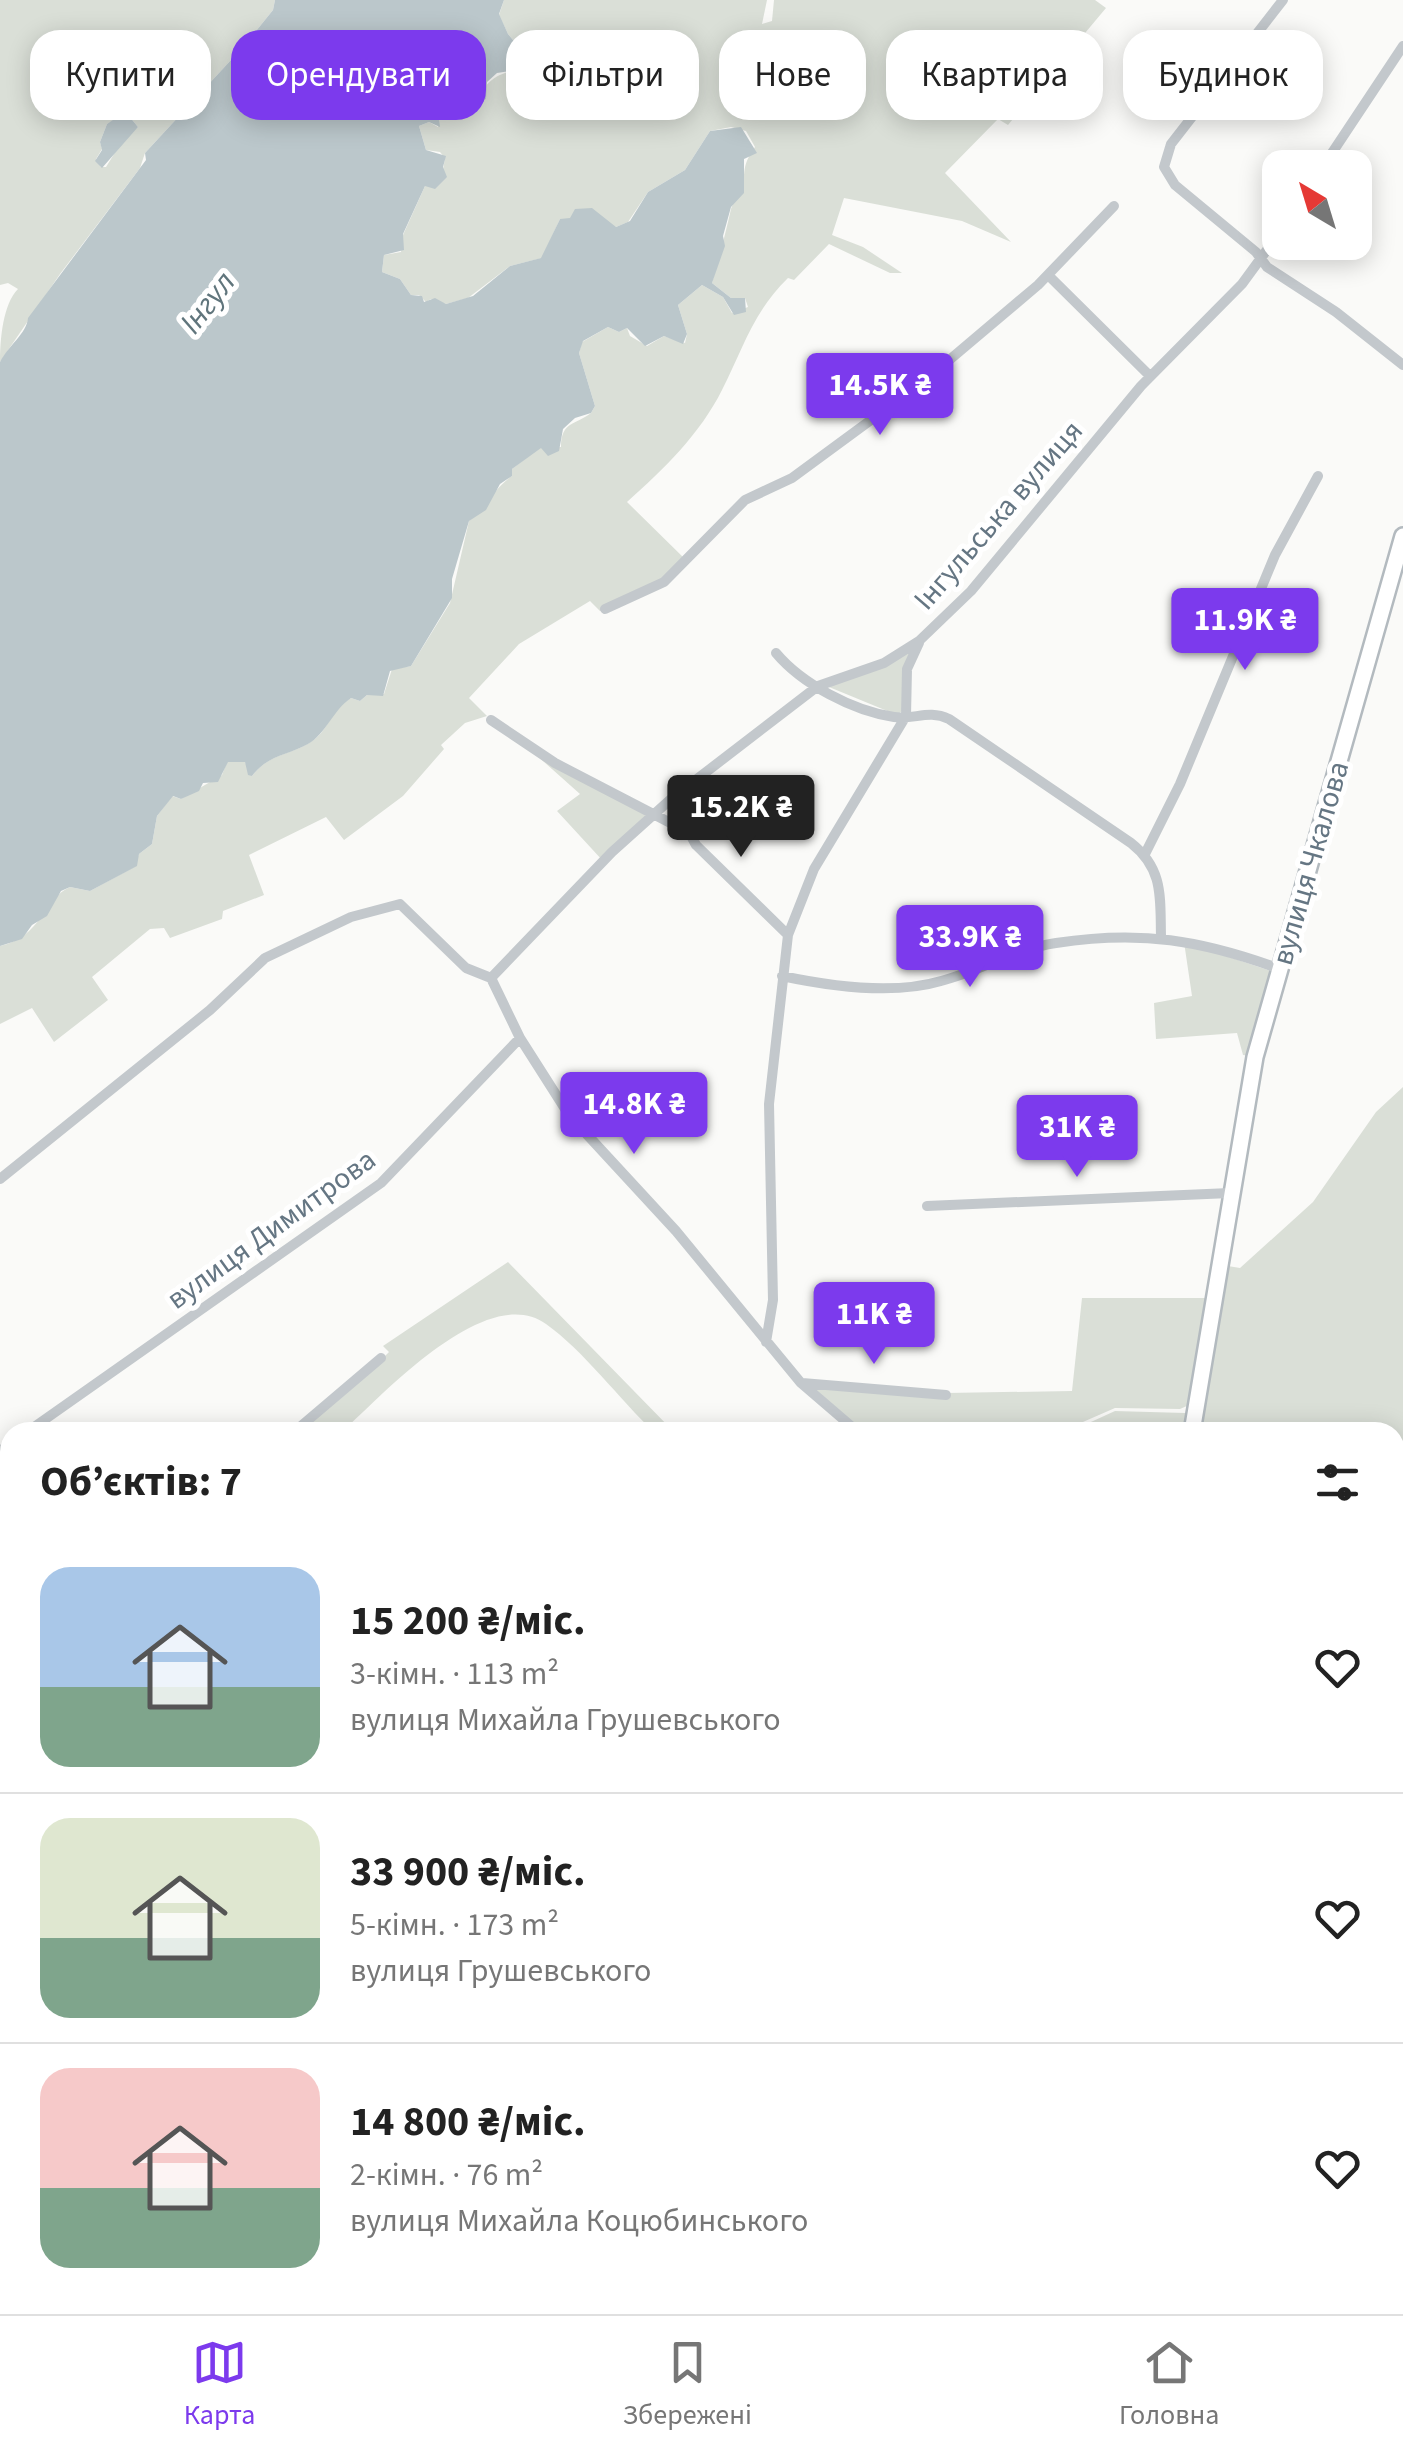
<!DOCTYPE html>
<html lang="uk">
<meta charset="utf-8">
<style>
:root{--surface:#fff;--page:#f2f2f2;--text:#222;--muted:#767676;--line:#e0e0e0;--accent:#7c3aed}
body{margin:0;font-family:"Source Sans 3",sans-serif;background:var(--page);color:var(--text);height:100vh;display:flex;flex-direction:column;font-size:38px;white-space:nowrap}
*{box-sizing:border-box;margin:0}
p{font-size:32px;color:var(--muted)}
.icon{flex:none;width:55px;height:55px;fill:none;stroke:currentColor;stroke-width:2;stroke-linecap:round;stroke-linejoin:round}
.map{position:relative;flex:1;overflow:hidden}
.details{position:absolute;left:0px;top:1422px;width:1405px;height:892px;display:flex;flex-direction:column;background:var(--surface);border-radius:30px 30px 0 0;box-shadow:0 5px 25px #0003}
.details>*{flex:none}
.top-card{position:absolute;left:30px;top:30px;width:1345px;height:90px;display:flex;gap:20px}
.needle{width:65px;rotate:322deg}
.buttons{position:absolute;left:1262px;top:150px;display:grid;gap:20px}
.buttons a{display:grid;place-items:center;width:110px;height:110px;border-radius:20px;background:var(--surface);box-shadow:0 5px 25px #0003;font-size:50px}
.price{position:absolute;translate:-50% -85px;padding:0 22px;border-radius:10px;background:var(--accent);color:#fff;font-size:32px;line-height:65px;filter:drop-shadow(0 2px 5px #0008)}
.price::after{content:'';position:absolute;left:50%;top:60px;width:30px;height:22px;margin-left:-15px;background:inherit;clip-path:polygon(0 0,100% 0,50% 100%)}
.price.active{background:#222;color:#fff}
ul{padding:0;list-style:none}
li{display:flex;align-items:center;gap:30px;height:250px;padding:0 40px}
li+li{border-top:2px solid var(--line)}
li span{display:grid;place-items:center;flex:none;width:280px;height:200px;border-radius:30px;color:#555}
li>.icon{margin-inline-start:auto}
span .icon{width:120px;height:120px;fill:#fffc;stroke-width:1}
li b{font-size:42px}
h2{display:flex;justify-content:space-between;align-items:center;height:120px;padding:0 40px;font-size:42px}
.tag{padding:0 35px;border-radius:30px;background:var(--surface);box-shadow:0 5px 25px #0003;font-size:35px;line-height:90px}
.tag.active{background:var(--accent);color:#fff}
.menu{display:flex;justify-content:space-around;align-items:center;height:140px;border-top:2px solid var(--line);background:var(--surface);font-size:28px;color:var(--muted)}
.menu a{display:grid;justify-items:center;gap:5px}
.menu .active{color:var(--accent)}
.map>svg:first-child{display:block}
.green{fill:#dadfd7;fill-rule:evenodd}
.water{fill:#bbc7cb}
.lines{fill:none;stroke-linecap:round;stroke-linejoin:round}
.secondary-casing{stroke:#b3babf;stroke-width:20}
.street{stroke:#c3c8cc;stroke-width:10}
.secondary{stroke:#fff;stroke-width:15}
.labels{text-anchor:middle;stroke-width:10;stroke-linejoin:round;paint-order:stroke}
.street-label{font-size:30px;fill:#657683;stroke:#fff}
.water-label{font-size:32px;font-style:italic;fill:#60757c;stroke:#fff}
</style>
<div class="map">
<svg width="1403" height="2314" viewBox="0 0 1403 2314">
<rect width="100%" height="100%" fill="#fafaf8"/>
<path class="green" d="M0 0H275L273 10 243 47 145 153 140 168 60 274 0 362C0 339 3 304 18 289L8 283 0 285ZM120 116H129L138 127 124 138 106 167H101L96 159 102 149 100 142 107 124Z
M504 0H767L762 24 772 21 774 0H1095L1106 8 1008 125 998 119 945 173 1011 242 962 221 844 198 832 235 863 247 902 273H890L829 244 794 280 788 278C753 312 743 349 722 390 700 434 664 469 627 502L686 560 649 589 600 611 590 601 519 644 469 698 487 716 465 723 441 745 444 749 403 796 344 840 326 817 249 855 264 895 223 911 222 919 170 938 164 928 150 929 92 977 108 1000 54 1042 32 1008 0 1024V946C42 937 43 899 70 887L90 891 134 867 139 854 152 844 157 816 172 796 181 799 222 775 227 762H245L252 776C271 751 293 756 315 739 329 728 333 707 351 698L360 701 367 695 384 694 392 669 411 666 450 603 469 521C477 512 504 480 512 476V469L539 448 561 447C561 421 576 425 591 413L595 406 579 353 582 342 608 327 619 332 627 328 630 336 647 346 664 336 685 343 687 334 678 305 702 285 723 297 732 313 748 307 745 298H731L712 283C719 257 725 236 731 209 733 201 740 198 742 190 746 167 742 166 755 147L746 131 731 127 710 131 685 170 648 192 628 222 616 227 560 219 542 258 510 266 468 298 446 304 431 299 426 302 419 295H411L400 279 382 272 384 255 401 252 403 235 425 186 441 182 445 158 440 152 426 150 419 126 429 122 438 127V113L452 95 473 109C482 86 492 74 517 70L526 79 528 94 535 99 549 83 545 63H532L508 34 499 15Z
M912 647 902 711 897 715 829 687Z
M525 745 647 815 603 861 557 811 580 794Z
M1184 942 1271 971 1250 1056 1243 1055 1237 1033 1156 1039 1154 1003 1192 996Z
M1403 1087V1539L1395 1545V1432H1195L1222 1265 1240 1268 1313 1202 1376 1112Z
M508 1262 674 1432H654C620 1400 583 1350 546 1324 486 1281 381 1397 342 1432H299L378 1363 389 1352 383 1346Z
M1082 1298H1208L1189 1405 1180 1409 1115 1408 1060 1432H1014L983 1423 926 1432H891L859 1430 812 1386 946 1393 1072 1391Z
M1115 1411 1185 1413 1186 1432H1069Z
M1403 1550V2314H1040L1042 2305H1395V1556Z
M318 2305H583L573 2314H309Z"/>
<path class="water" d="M504 0 499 14 508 34 532 63 551 64 555 80 538 102 528 94 526 79 517 70 497 73 487 82 486 99 473 105 471 111 452 95 438 113 440 127 429 122 419 126 426 150 446 156 443 167 447 177 435 189 425 186 403 234 404 250 384 255 382 272 400 279 411 295 422 296 424 302 435 298 446 304 473 296 510 266 541 258 560 219 570 218 575 209 592 208 616 227 630 221 648 192 685 170 710 131 741 127 757 153 744 159V193L731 207 723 236 725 246 712 283 731 298H745L746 312 734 315 723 297 702 285 678 305 687 334 683 344 664 336 645 346 627 328 619 332 608 327 583 341 579 353 595 406 591 413 575 418 563 429 559 451 548 456 541 448 512 469V476L500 484 486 510 469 521 452 579V598L411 666 390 671 383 696 367 695 360 701 351 698C333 710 326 734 308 744 287 756 269 754 252 776L248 775 245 762H228L218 782 203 783 199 791 181 799 173 796 157 816 152 844 139 854 137 866 90 891 70 887 61 891 47 916 32 925 22 939 0 946V362C8 346 27 333 28 318L146 160 145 153 243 47 273 10 275 0Z
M120 115 129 116 138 127 102 168 95 161 102 150 100 142 107 124Z"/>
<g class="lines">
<g class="secondary-casing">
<path id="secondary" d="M1192 1432 1255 1057 1403 536
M1034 2314 1036 2305"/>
</g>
<path class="street" d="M1283 0 1171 144 1164 167 1175 185 1256 252 1267 267 1336 312 1403 365
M1322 168 1403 46
M1048 275 1150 376
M605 609 664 582 745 500 792 478 928 378 1038 285 1114 206
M776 653C802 684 853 711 894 717 915 720 928 709 949 719L1131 843C1164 869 1160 898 1161 936
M491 720 555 763 684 830
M671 799 696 845 788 935
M1145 854 1180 784 1275 555 1318 476
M782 976C829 986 894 995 941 981 980 971 1015 949 1056 943 1141 930 1201 940 1280 969
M491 978 612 852 671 799 818 686 884 663 919 641 971 591 1141 386 1242 284 1280 232
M0 1179 210 1010 265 958 351 917 400 904 466 968 491 978 520 1038 569 1115 676 1231 801 1383 858 1432
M927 1206 1230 1193
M766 1342 773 1300 769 1104 788 935 814 869 906 716 907 669 919 643
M802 1383 946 1395
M27 1432 381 1183 520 1038
M294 1432 381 1358
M0 1451 10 1444
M0 1501 10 1510
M866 2305 876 2314"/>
<use href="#secondary" class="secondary"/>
</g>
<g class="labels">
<g class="street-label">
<text transform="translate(998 515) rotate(-49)" y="10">Інгульська вулиця</text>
<text transform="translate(1310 863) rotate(-74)" y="10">вулиця Чкалова</text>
<text transform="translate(271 1229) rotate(-36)" y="10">вулиця Димитрова</text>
</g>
<g class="water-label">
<text transform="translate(207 302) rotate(-52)" y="11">Інгул</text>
</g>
</g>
</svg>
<div class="buttons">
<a><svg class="needle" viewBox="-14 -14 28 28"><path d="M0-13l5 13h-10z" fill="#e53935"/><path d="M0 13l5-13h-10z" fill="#767676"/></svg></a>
</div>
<b class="price" style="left:880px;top:438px">14.5K ₴</b>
<b class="price" style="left:1245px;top:673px">11.9K ₴</b>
<b class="price active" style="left:741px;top:860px">15.2K ₴</b>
<b class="price" style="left:970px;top:990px">33.9K ₴</b>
<b class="price" style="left:634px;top:1157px">14.8K ₴</b>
<b class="price" style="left:1077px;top:1180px">31K ₴</b>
<b class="price" style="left:874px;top:1367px">11K ₴</b>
<div class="top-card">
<a class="tag">Купити</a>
<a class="tag active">Орендувати</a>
<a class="tag">Фільтри</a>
<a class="tag">Нове</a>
<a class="tag">Квартира</a>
<a class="tag">Будинок</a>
</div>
<section class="details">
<h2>Об’єктів: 7<svg class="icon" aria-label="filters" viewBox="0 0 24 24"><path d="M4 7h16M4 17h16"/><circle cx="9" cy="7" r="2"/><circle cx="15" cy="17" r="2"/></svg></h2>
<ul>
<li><span style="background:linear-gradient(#a9c7e8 60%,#7fa58c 0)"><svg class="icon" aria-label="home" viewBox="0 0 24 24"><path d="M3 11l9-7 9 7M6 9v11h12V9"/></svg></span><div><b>15 200 ₴/міс.</b><p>3-кімн. · 113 m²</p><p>вулиця Михайла Грушевського</p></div><svg class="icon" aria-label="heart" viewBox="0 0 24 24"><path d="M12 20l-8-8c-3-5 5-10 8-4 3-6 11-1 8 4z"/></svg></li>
<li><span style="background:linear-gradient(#dfe7d0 60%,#7fa58c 0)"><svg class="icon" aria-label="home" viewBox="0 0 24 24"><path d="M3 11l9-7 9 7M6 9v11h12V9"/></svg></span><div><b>33 900 ₴/міс.</b><p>5-кімн. · 173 m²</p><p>вулиця Грушевського</p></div><svg class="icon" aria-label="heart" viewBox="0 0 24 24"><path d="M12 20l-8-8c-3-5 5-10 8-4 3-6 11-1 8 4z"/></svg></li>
<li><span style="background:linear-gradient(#f6c9c9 60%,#7fa58c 0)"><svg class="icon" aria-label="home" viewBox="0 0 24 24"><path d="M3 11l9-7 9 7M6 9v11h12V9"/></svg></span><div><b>14 800 ₴/міс.</b><p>2-кімн. · 76 m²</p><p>вулиця Михайла Коцюбинського</p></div><svg class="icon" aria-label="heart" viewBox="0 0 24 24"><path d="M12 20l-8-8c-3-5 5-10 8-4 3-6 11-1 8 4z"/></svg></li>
</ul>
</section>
</div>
<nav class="menu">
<a class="active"><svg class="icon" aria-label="map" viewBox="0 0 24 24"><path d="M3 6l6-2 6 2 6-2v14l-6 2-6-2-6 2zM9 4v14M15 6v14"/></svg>Карта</a>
<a><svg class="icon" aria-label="saved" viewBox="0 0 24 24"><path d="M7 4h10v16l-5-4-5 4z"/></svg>Збережені</a>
<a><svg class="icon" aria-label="home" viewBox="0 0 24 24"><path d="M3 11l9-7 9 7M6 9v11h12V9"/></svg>Головна</a>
</nav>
